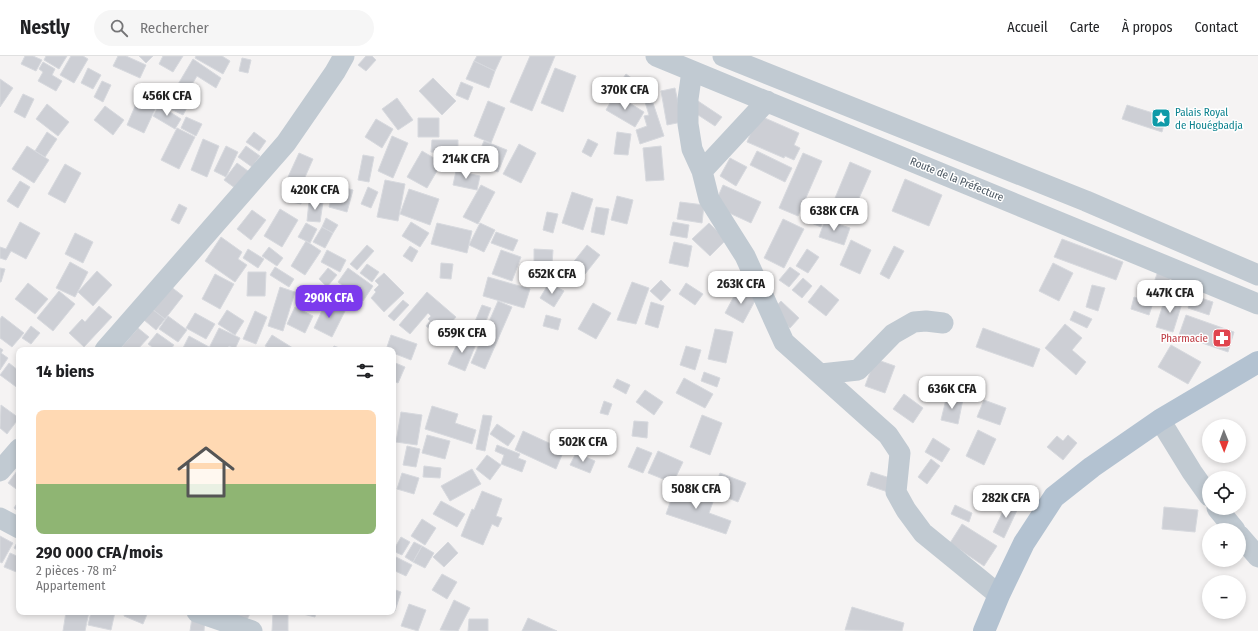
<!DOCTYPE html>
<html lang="fr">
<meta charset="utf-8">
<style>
:root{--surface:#fff;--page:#f6f6f6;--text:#202124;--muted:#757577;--line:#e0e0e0;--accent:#7c3aed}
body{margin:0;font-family:"Fira Sans Condensed",sans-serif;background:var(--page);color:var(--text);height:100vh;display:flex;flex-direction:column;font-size:15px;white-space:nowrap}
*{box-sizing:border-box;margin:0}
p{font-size:13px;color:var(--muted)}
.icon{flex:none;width:22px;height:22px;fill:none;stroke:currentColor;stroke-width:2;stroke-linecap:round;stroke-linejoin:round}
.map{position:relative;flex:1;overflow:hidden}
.sheet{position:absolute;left:16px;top:291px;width:380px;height:268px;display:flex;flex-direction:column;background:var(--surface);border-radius:8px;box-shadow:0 2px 6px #0003}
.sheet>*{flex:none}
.needle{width:26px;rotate:179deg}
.controls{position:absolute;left:1202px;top:363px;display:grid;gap:8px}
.controls a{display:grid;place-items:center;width:44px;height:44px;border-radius:50%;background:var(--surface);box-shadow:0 2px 6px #0003;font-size:20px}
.price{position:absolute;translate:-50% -34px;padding:0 9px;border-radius:8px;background:#fff;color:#222;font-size:13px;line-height:26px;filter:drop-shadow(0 1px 2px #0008)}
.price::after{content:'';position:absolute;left:50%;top:24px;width:12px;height:9px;margin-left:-6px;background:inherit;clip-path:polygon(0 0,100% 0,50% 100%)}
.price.active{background:var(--accent);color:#fff}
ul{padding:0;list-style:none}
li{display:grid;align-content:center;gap:8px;height:212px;padding:0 20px}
li span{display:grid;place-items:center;height:124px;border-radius:8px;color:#555}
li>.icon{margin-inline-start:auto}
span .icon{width:72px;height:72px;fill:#fffc;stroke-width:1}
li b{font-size:17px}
h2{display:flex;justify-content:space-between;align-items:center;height:48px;padding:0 20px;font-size:17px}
header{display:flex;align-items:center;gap:24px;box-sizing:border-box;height:56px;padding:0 20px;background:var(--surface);border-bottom:1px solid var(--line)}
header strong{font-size:19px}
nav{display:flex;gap:22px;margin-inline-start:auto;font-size:14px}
.search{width:280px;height:36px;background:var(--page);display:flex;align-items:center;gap:10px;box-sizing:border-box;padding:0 14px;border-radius:22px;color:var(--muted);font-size:15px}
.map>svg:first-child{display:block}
.building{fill:#cdcfd5;stroke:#d7d9de}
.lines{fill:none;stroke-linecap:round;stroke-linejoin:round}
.minor{stroke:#c1cad2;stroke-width:21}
.major{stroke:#b3c2d1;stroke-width:22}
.labels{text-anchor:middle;stroke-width:3;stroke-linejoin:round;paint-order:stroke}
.culture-label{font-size:11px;fill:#0d838f;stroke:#fff;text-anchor:start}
.street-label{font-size:11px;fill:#4a5661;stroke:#fff}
.health-label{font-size:11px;fill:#be3a42;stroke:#fff;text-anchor:end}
</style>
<header>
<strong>Nestly</strong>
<div class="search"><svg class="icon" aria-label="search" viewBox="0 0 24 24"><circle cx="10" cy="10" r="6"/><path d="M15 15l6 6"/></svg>Rechercher</div>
<nav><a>Accueil</a><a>Carte</a><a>À propos</a><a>Contact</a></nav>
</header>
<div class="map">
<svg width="1258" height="575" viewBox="0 0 1258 575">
<rect width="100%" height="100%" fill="#f5f3f3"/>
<path class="building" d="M25 0H33L42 4 36 15 21 8Z
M46 0H67L59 13 44 4Z
M71 0H83L88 3 74 27 60 19Z
M118 0H126L146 9 140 22 113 10Z
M139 0H153L146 7Z
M163 0H183L173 16 159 8Z
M196 0H222L230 5 223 18 195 2Z
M366 0H372L376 4 366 15 358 9Z
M477 0H502L495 15 474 5Z
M530 0H555L532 55 510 46Z
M242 2 251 4 248 17 239 15Z
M193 3 221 22 216 32 197 20 187 37 177 30Z
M474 5 495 15 489 32 466 23Z
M43 6 55 13 52 19 62 25 56 35 38 25 43 16 39 13Z
M88 12 101 19 93 33 81 27Z
M555 12 576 20 563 56 541 47Z
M626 18 647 33 637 47 616 32Z
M433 22 456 45 442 59 419 35Z
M0 23 13 32 0 51Z
M102 25 111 29 103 46 94 41Z
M461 26 473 31 468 44 456 39Z
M157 29 190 46 183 59 150 43Z
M675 32 682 66 667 69 661 35Z
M23 38 34 43 25 62 14 56Z
M615 38 644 56 635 71 606 54Z
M139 41 157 49 144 77 127 69Z
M397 42 413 64 398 74 382 53Z
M652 44 664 80 640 88 636 74 647 70 644 60 649 59 645 46Z
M488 45 505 52 491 87 474 80Z
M698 45 722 61 715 70 692 55Z
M47 48 69 66 58 80 36 63Z
M159 49 181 63 175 73 153 60Z
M1127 49 1166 61 1162 76 1122 63Z
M105 50 124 64 113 79 94 64Z
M758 59 799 77 794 89 800 92 794 104 785 100 784 102 747 86Z
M186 61 202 68 196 80 181 72Z
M418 62H439V81H418Z
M376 63 393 73 382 92 365 81Z
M177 72 195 81 179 113 161 104Z
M47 76 57 83 45 101 35 95Z
M254 76 266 85 259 95 246 86Z
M617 76 631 78 628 99 614 98Z
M392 80 408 87 393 122 378 115Z
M203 83 219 90 207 121 191 114Z
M588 83 598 88 591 101 582 96Z
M432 84H458V97L431 96Z
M484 85 507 94 498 116 475 106Z
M519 88 536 97 521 127 503 118Z
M27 90 49 104 34 127 12 113Z
M226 90 238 96 226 121 214 115Z
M246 90 260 100 252 111 238 101Z
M661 90 664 124 646 125 643 92Z
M422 95 434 102 433 104 441 108 427 132 407 121Z
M757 95 792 112 785 126 750 109Z
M299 97 313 103 302 128 288 121Z
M803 97 822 105 798 160 779 152Z
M363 99 374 101 369 126 358 124Z
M730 102 747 111 736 130 720 120Z
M850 106 871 115 853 156 833 147Z
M237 107 248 115 235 132 224 124Z
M65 108 81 117 65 147 48 138Z
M456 115 480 120 477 134 453 129Z
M905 123 942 139 929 170 892 155Z
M385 124 405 128 398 165 377 161Z
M20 125 30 131 18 152 7 145Z
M335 129 353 134 347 156 329 151Z
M481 129 495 136 478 168 463 161Z
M723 129 761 146 751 167 714 150Z
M368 131 378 136 371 152 361 148Z
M409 133 439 143 430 169 400 158Z
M294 134 302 135 301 148 292 146Z
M572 136 593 143 583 174 562 167Z
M617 140 633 144 627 168 611 164Z
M817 143 829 147 821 171 809 166Z
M309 145 323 146 320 166 307 165Z
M680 146 704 149 702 167 677 163Z
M179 148 187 152 179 168 171 164Z
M596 151 609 153 604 179 591 176Z
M280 153 298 164 282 191 264 180Z
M252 154 266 164 251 184 237 173Z
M547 156 558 158 553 177 543 174Z
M326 162 338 169 333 177 322 171Z
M783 163 804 173 784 212 764 202Z
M825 164 850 172 844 189 819 181Z
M20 166 40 177 26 203 11 195 6 204 0 202V191L6 193Z
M411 166 429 177 420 191 402 180Z
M673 166 689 169 687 182 670 179Z
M306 167 317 173 310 187 298 181Z
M437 167 472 175 467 197 431 188Z
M480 167 495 174 484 196 469 189Z
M709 167 726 184 710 200 692 183Z
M322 171 333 177 325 192 313 186Z
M496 176 518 184 513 195 491 187Z
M75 177 93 186 83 207 65 198Z
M221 181 242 196 238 203 247 209 235 226 205 205Z
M1062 183 1123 206 1116 224 1054 201Z
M851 184 871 194 860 218 840 209Z
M306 185 321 195 305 219 291 210Z
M674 186 692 190 688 211 669 207Z
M367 189 374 195 357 214 350 208Z
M587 189 600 199 585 218 572 208Z
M410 190 418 195 412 206 403 200Z
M894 190 904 195 889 223 880 218Z
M269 191 283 202 277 210 262 200Z
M248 193 264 203 258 212 243 202Z
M534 193 553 194 552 209 534 208Z
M807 193 819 201 808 217 796 210Z
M327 194 346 204 340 216 321 206Z
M501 194 521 201 512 225 492 218Z
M70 206 88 216 75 241 56 232Z
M441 207 453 208 451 223 440 222Z
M1053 207 1073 217 1059 245 1039 235Z
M367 208 379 216 372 226 360 217Z
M275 211 294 223 289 231 270 219Z
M790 211 800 218 789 231 779 224Z
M0 212 5 213 1 226H0Z
M328 212 337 219 327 231 319 223Z
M348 212 373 230 363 245 338 226Z
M97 215 112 229 93 250 78 236Z
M1158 215 1171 220 1161 248 1148 244Z
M248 216H266L265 240H247Z
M384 217 404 237 384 256 371 242 376 236 374 234 379 229 375 225Z
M215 218 234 228 220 253 202 243Z
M488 221 530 233 524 252 483 240Z
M803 222 812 230 802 242 792 234Z
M661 224 671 234 661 245 650 235Z
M632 226 649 232 636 268 617 264Z
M28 227 48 243 35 258 15 243Z
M549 227 564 235 554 251 540 242Z
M686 227 703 238 695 249 679 238Z
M821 229 839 244 826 260 808 246Z
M1092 229 1105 232 1098 255 1086 251Z
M170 230 183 240 165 263 152 253Z
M280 231 295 236 283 275 268 270Z
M739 231 757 241 743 267 725 257Z
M59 235 75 248 53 275 37 262Z
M427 236 456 261 439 281 426 270 430 265 428 263 431 260 428 257 410 278 399 269Z
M1166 239 1183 244 1173 276 1156 271Z
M1192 239 1213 246 1209 259 1188 252Z
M1134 241 1153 247 1149 259 1131 253Z
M403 244 409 249 394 265 388 260Z
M498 245 512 251 485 313 471 307Z
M781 245 799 262 790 272 772 255Z
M326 246 345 255 332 281 314 272Z
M651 246 664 250 658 272 645 268Z
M593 247 611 257 596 283 578 273Z
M482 249 491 252 478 286 468 282Z
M99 250 112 261 84 291 69 277 82 263 85 266Z
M295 251 313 260 305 277 287 268Z
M152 253 165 263 156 274 144 264Z
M227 254 244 265 235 279 218 268Z
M255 255 267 261 256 288 243 283Z
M1074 255 1092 263 1087 272 1070 264Z
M195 257 215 268 206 283 186 272Z
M546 259 561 263 558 274 543 270Z
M1186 259 1234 276 1228 296 1179 279Z
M2 260 24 277 12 291 0 282V263Z
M168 260 187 274 178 286 159 273Z
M1065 268 1082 282 1072 294 1086 306 1076 319 1045 292Z
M31 270 40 277 31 288 22 282Z
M138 272 149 281 137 294H119Z
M219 272 240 282 235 293 229 290 227 294H208Z
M983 272 1040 293 1033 311 976 291Z
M715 273 733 276 726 307 708 303Z
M157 277 174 289 170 294H156L148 288Z
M272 279 296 294H272L265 290Z
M391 279 417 288 411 304 393 297V294H386Z
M189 280 209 291 208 294H182Z
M460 281 476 288 465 315 448 308Z
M1171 289 1201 306 1188 328 1158 311Z
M334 290 345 294H332Z
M686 290 701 294 695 314 680 309Z
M0 292 3 294 1 297 8 302 0 314Z
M875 303 895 310 885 337 865 330Z
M393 306 405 311 398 327 393 325Z
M9 307 19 315V333L0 319Z
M704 316 720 322 717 331 701 325Z
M684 322 713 338 705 352 676 337Z
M617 323 630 329 626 338 613 331Z
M645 334 663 346 654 359 636 346Z
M904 338 923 352 913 367 893 353Z
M947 339 963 343 958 368 941 364Z
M984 344 1006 352 1000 369 977 361Z
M604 345 612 348 608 359 600 357Z
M1 349 19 362 7 378 0 372Z
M432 350 458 358 455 367 476 374 472 388 425 373Z
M401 356 422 359 417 389 396 386Z
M483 359 492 360 485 395 476 393Z
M702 359 722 367 710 399 690 391Z
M634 365 648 366 647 382 632 380Z
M497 368 515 380 508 390 490 378Z
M978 374 996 383 984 409 966 400Z
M523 375 564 394 556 413 515 394Z
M427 379 450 385 445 403 422 397Z
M1068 379 1077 387 1063 404 1047 391 1057 380 1063 385Z
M933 382 950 393 942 406 925 396Z
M497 389 520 398 518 402 526 405 522 416 501 408 504 399 495 395Z
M407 390 420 393 416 411 403 409Z
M637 391 652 397 643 417 628 411Z
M658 395 683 406 673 427 648 417Z
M576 397 595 405 590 417 570 409Z
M487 399 501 409 490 424 476 413Z
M931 403 940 410 927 428 918 421Z
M424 410 441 412 440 422 423 421Z
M472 413 481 428 450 445 441 430Z
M17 415 19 417V435L8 427Z
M871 416 893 423 888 436 867 429Z
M402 417 419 422 414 438 397 433Z
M720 417 746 427 738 446 713 436Z
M676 430 714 443 709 457 731 465 726 478 666 458Z
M482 435 502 443 496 460 502 462 498 471 492 468 483 489 461 480 472 453 474 454Z
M441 445 465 458 457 471 433 458Z
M1008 445 1019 450 1004 482 993 476Z
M18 446 19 447V456L14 452Z
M955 449 972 457 969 466 951 458Z
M1164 451 1198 454 1195 476 1162 473Z
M422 463 436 472 425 489 411 480Z
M962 468 997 490 984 510 950 487Z
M0 480 13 487 2 507 0 506Z
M401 481 410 486 402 499 393 495Z
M19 483V495L14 492Z
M414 486 422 490 413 506 405 501Z
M448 486 458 497 444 511 433 501Z
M422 490 434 497 425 512 413 506Z
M10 497 19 501V517L4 511Z
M394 500 412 509 406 520 393 514Z
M442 518 457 526 447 543 432 534Z
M393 533 401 536 395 555 393 554Z
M454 544 470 552 458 575 440 574Z
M409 548 426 554 418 575 401 570Z
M852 551 904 567 902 575 845 574Z
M66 556H89L85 575H63Z
M91 556H115L111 574 88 569Z
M125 556H148L143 568 124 560Z
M221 556H251L245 567Z
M273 556H288V575H272Z
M295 556H316L315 561Z
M192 562 205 563 204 575H190Z
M528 562 557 575H522Z
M469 563H488V575H468Z"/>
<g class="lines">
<path class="minor" d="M656 0 1258 248
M723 0 1086 145 1258 219
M692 15 688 43V68L692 93 702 115 709 143 745 200 784 286 888 379 900 397 896 436 906 454 923 477 999 539
M702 115 767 45
M105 294 286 87 335 16 344 0
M821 318 858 314 893 278 914 266 926 265 943 267
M1160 364 1192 416 1209 440
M0 415 19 393
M1217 452 1235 474
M0 462 19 472
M1239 479 1258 501
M197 556 252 575"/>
<path class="major" d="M984 575 999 539 1024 487 1054 441 1092 411 1160 364 1258 306"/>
</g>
<defs>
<g id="sight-square" transform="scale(1)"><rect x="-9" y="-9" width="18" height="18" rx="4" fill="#0f9aa8" stroke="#fff"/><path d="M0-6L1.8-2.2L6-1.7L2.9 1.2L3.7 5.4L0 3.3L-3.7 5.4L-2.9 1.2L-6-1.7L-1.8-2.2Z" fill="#fff"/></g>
<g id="pharmacy-square" transform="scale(1)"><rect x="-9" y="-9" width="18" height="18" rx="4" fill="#e0444e" stroke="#fff"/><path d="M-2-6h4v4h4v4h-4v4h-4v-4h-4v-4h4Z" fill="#fff"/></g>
</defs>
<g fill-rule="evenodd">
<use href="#sight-square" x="1161" y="62"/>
<use href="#pharmacy-square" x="1222" y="282"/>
</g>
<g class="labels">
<g class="culture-label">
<text x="1175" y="60">Palais Royal<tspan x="1175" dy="13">de Houégbadja</tspan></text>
</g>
<g class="street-label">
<text transform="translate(957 123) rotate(22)" y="4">Route de la Préfecture</text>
</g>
<g class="health-label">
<text x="1208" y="286">Pharmacie</text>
</g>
</g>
</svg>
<div class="controls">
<a><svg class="needle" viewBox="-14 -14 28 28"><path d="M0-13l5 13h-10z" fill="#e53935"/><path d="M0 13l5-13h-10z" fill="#757577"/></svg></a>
<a><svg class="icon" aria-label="locate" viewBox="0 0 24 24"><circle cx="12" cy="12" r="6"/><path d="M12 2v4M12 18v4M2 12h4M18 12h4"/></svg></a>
<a>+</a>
<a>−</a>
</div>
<b class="price" style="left:625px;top:55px">370K CFA</b>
<b class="price" style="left:167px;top:61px">456K CFA</b>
<b class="price" style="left:466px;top:124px">214K CFA</b>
<b class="price" style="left:315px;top:155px">420K CFA</b>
<b class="price" style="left:834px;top:176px">638K CFA</b>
<b class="price" style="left:552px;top:239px">652K CFA</b>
<b class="price" style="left:741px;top:249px">263K CFA</b>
<b class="price" style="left:1170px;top:258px">447K CFA</b>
<b class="price active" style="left:329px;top:263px">290K CFA</b>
<b class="price" style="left:462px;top:298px">659K CFA</b>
<b class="price" style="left:952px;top:354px">636K CFA</b>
<b class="price" style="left:583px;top:407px">502K CFA</b>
<b class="price" style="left:696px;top:454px">508K CFA</b>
<b class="price" style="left:1006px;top:463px">282K CFA</b>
<section class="sheet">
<h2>14 biens<svg class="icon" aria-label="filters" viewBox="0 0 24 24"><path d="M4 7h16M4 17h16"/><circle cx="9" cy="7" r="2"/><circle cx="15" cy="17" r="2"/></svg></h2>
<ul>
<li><span style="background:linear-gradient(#ffd9b3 60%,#8fb573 0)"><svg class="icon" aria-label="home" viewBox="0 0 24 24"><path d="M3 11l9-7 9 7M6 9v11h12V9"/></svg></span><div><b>290 000 CFA/mois</b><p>2 pièces · 78 m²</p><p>Appartement</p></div></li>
</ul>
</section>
</div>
